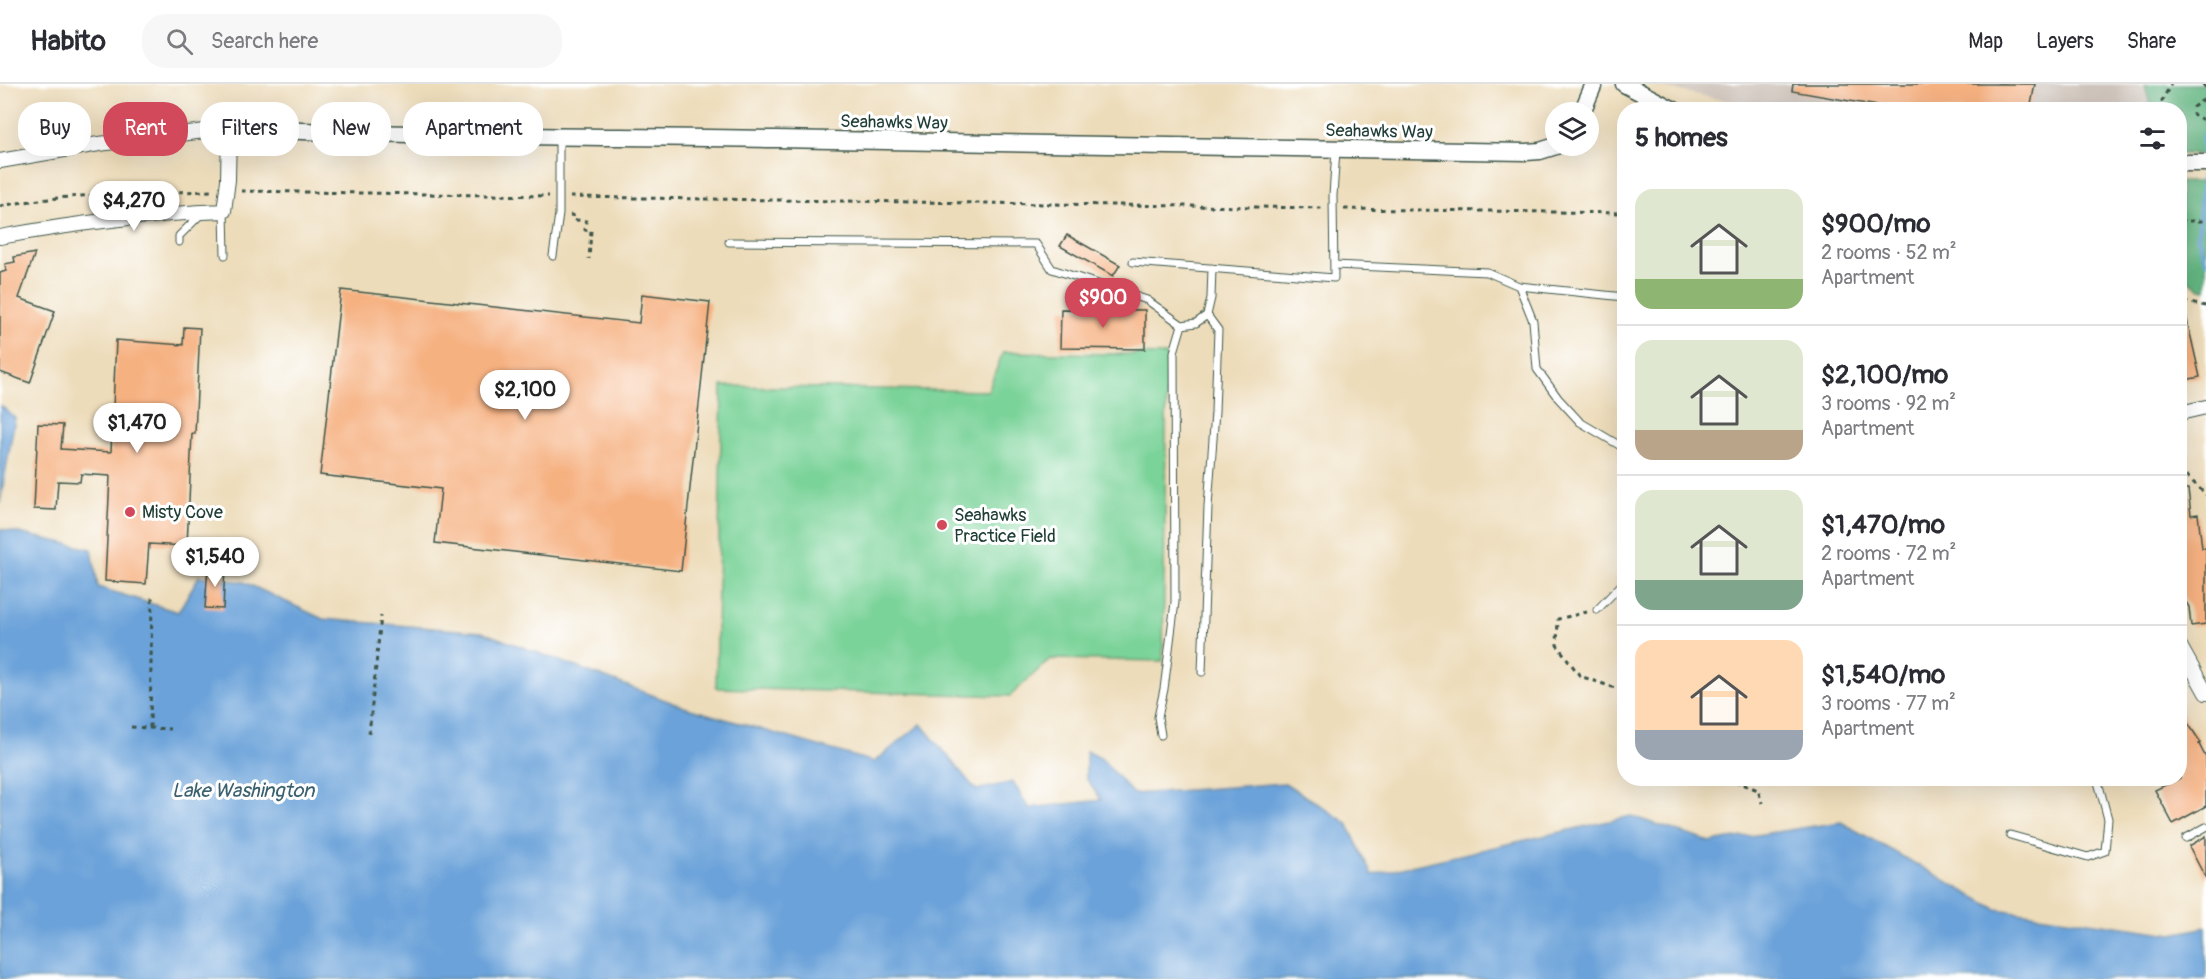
<!DOCTYPE html>
<meta charset="utf-8">
<style>
:root{--surface:#fff;--page:#f7f7f7;--text:#2b2b33;--muted:#7c7c81;--line:#e1e1e2;--accent:#d1495b}
body{margin:0;font-family:Pangolin,sans-serif;background:var(--page);color:var(--text);height:100vh;display:flex;flex-direction:column;font-size:22px;white-space:nowrap}
*{box-sizing:border-box;margin:0}
p{font-size:20px;color:var(--muted)}
.icon{flex:none;width:33px;height:33px;fill:none;stroke:currentColor;stroke-width:2;stroke-linecap:round;stroke-linejoin:round}
.map{position:relative;flex:1;overflow:hidden}
.side{position:absolute;left:1617px;top:18px;width:570px;height:684px;display:flex;flex-direction:column;background:var(--surface);border-radius:24px;box-shadow:0 6px 24px #0002}
.side>*{flex:none}
.hud{position:absolute;left:18px;top:18px;width:570px;height:54px;display:flex;gap:12px}
.tools{position:absolute;left:1545px;top:18px;display:grid;gap:12px}
.tools a{display:grid;place-items:center;width:54px;height:54px;border-radius:50%;background:var(--surface);box-shadow:0 6px 24px #0002;font-size:30px}
.price{position:absolute;translate:-50% -51px;padding:0 14px;border-radius:21px;background:#fff;color:#222;font-size:20px;line-height:39px;filter:drop-shadow(0 2px 3px #0008)}
.price::after{content:'';position:absolute;left:50%;top:36px;width:18px;height:14px;margin-left:-9px;background:inherit;clip-path:polygon(0 0,100% 0,50% 100%)}
.price.active{background:var(--accent);color:#fff}
ul{padding:0;list-style:none}
li{display:flex;align-items:center;gap:18px;height:150px;padding:0 18px}
li+li{border-top:2px solid var(--line)}
li span{display:grid;place-items:center;flex:none;width:168px;height:120px;border-radius:18px;color:#555}
li>.icon{margin-inline-start:auto}
span .icon{width:72px;height:72px;fill:#fffc;stroke-width:1}
li b{font-size:26px}
h2{display:flex;justify-content:space-between;align-items:center;height:72px;padding:0 18px;font-size:26px}
.pill{padding:0 21px;border-radius:24px;background:var(--surface);box-shadow:0 6px 24px #0002;font-size:21px;line-height:54px}
.pill.active{background:var(--accent);color:#fff}
header{display:flex;align-items:center;gap:36px;box-sizing:border-box;height:84px;padding:0 30px;background:var(--surface);border-bottom:2px solid var(--line)}
header strong{font-size:28px}
nav{display:flex;gap:33px;margin-inline-start:auto;font-size:21px}
.search{width:420px;height:54px;background:var(--page);display:flex;align-items:center;gap:15px;box-sizing:border-box;padding:0 21px;border-radius:24px;color:var(--muted);font-size:22px}
.map>svg:first-child{display:block}
.industrial{fill:#cec2b9}
.green{fill:#7ad399;stroke:#4c8866;stroke-width:1.5}
.forest{fill:#63b581;stroke:#41795a;stroke-width:1.5}
.water{fill:#6ba2d9;stroke:#457086;stroke-width:1.5}
.lines{fill:none;stroke-linecap:round;stroke-linejoin:round}
.stream{stroke:#6ba2d9;stroke-width:4.5}
.building{fill:#f6b181}
.service-casing{stroke:#3e5548;stroke-width:9}
.minor-casing{stroke:#3e5548;stroke-width:16}
.tertiary-casing{stroke:#3e5548;stroke-width:19}
.path{stroke:#3e5548;stroke-width:3;stroke-dasharray:4.5 4.5;stroke-linecap:butt}
.service{stroke:#fff;stroke-width:7}
.minor{stroke:#fff;stroke-width:14}
.tertiary{stroke:#fff;stroke-width:16}
.poi-dot{fill:#d1495b;stroke:#fff;stroke-width:2}
.labels{text-anchor:middle;stroke-width:6;stroke-linejoin:round;paint-order:stroke}
.street-label{font-size:18px;fill:#1f3d34;stroke:#fff}
.poi-label{font-size:18px;fill:#1f3d34;stroke:#fff;text-anchor:start}
.water-label{font-size:20px;font-style:italic;fill:#3a606e;stroke:#fff}
</style>
<header>
<strong>Habito</strong>
<div class="search"><svg class="icon" aria-label="search" viewBox="0 0 24 24"><circle cx="10" cy="10" r="6"/><path d="M15 15l6 6"/></svg>Search here</div>
<nav><a>Map</a><a>Layers</a><a>Share</a></nav>
</header>
<div class="map">
<svg width="2206" height="895" viewBox="0 0 2206 895">
<rect width="100%" height="100%" fill="#fff"/>
<filter id="ink" filterUnits="userSpaceOnUse"><feTurbulence type="fractalNoise" baseFrequency=".0167" numOctaves="2"/><feDisplacementMap in="SourceGraphic" scale="12" xChannelSelector="R" yChannelSelector="G"/><feConvolveMatrix kernelMatrix="1 2 1 2 8 2 1 2 1" color-interpolation-filters="sRGB"/></filter>
<filter id="wash" filterUnits="userSpaceOnUse"><feTurbulence type="fractalNoise" baseFrequency=".008" numOctaves="4" result="noise"/><feDisplacementMap in="SourceGraphic" scale="24" xChannelSelector="R" yChannelSelector="G"/><feGaussianBlur stdDeviation="1.35" result="paint"/><feColorMatrix in="noise" values="0 0 0 0 0 0 0 0 0 0 0 0 0 0 0 0 0 1.4 0 .05"/><feComposite in="paint" operator="in"/></filter>
<g filter="url(#wash)">
<rect width="100%" height="100%" fill="#eddcba"/>
<path class="industrial" d="M1658 0H2145L2151 25H1767L1659 3Z"/>
<path class="green" d="M1003 268 1167 271 1163 577 1050 575 1010 612 716 604 722 302 988 307Z"/>
<path class="forest" d="M2145 0H2206V70H2180V26L2151 25Z
M2180 98H2206V205L2200 204 2180 191Z"/>
<path class="water" d="M0 321 15 334 0 419Z
M0 445 92 465 98 503 178 528 199 492 244 498 323 535 482 548 687 624 874 678 921 640 976 706 1013 698 1029 724 1101 716 1086 694V667L1101 674 1133 710 1285 699 1347 739 1372 791 1631 732 1710 758 1841 738 1996 825 2173 850 2206 843V895H0Z"/>
<g class="lines">
<path class="stream" d="M2206 47 2203 52V85L2198 154 2206 177"/>
</g>
<g id="blocks">
<path class="building" d="M1793 0H2035L2030 26H1901L1792 7Z
M1067 151 1120 181 1113 192 1060 162Z
M35 169 19 214 55 227 30 299 0 288V189L6 187 5 180 15 178 14 173Z
M341 206 639 239 642 210 710 218 681 487 435 459 441 405 320 391Z
M1061 225 1145 226V265L1060 264Z
M2185 227 2200 293 2180 297V228Z
M184 243 200 244 195 350 192 349 187 462 149 460 146 500 105 497 110 392 81 390 80 398 58 397 56 426 34 425 38 340 63 341 61 365 111 368 116 256 183 261Z
M2180 405H2188L2191 431 2198 430 2202 464H2206V540L2191 542 2189 523 2183 513H2180Z
M208 482 225 483 223 525 205 524Z
M2180 627 2201 659 2199 660 2206 674V722L2173 740 2155 706 2180 694Z
M2206 752V795L2189 762Z"/>
</g>
</g>
<g filter="url(#ink)">
<use href="#blocks" fill-opacity="0" stroke="#3e5548" stroke-width="1.5"/>
<g class="lines">
<g class="service-casing">
<path id="service" d="M224 127 225 171
M179 158V152L201 130
M729 158 1036 160 1052 185 1147 216 1182 241 1196 239 1207 231 1211 214 1212 184
M553 172 559 130V53
M1133 178 1334 194 1333 112 1336 66
M1334 181 1487 188 1519 202 1533 237 1537 285 1558 314 1580 338 1624 364
M1519 202 1624 213
M1597 526 1624 498
M1202 588 1208 422 1215 328 1218 246 1207 231
M1161 651 1158 633 1164 605 1175 518 1174 268 1182 241
M2010 751 2088 773 2105 767 2108 735 2097 694
M2186 754 2206 743"/>
</g>
<g class="minor-casing">
<path id="minor" d="M0 77 99 60 229 44 228 96 224 127C146 130 76 139 0 153
M2180 329 2206 323
M2180 562 2206 609"/>
</g>
<g class="tertiary-casing">
<path id="tertiary" d="M1624 0 1674 26
M1582 28 1594 0
M229 44C411 53 594 52 776 55 1026 59 1276 65 1526 68L1540 67 1556 62
M2180 79H2206"/>
</g>
<path class="path" d="M2203 0 2206 4
M2157 26 2171 0
M2203 36 2193 30V23L2206 14V11
M241 107 549 112
M570 113 1323 124
M0 122C71 109 142 109 213 107
M1344 125 1624 129
M570 131 576 132V136L586 137 585 146H591L589 175
M2180 137H2206
M2180 209 2185 218 2206 222
M2180 385 2206 411
M1587 528 1558 535 1557 561 1580 592 1624 607
M131 643 170 645
M150 644 152 513
M369 650 381 532
M1727 694 1758 706 1762 719"/>
<use href="#service" class="service"/>
<use href="#minor" class="minor"/>
<use href="#tertiary" class="tertiary"/>
</g>
</g>
<g class="poi-dot">
<circle cx="130" cy="428" r="6"/>
<circle cx="942" cy="441" r="6"/>
</g>
<g class="labels">
<g class="street-label">
<text transform="translate(894 38) rotate(1)" y="6">Seahawks Way</text>
<text transform="translate(1379 47) rotate(1)" y="6">Seahawks Way</text>
</g>
<g class="poi-label">
<text x="142" y="434">Misty Cove</text>
<text x="954" y="437">Seahawks<tspan x="954" dy="21">Practice Field</tspan></text>
</g>
<g class="water-label">
<text x="243" y="713">Lake Washington</text>
</g>
</g>
</svg>
<div class="tools">
<a><svg class="icon" aria-label="layers" viewBox="0 0 24 24"><path d="M12 4l9 5-9 5-9-5zM3 14l9 5 9-5"/></svg></a>
</div>
<b class="price" style="left:134px;top:148px">$4,270</b>
<b class="price active" style="left:1103px;top:245px">$900</b>
<b class="price" style="left:525px;top:337px">$2,100</b>
<b class="price" style="left:137px;top:370px">$1,470</b>
<b class="price" style="left:215px;top:504px">$1,540</b>
<div class="hud">
<a class="pill">Buy</a>
<a class="pill active">Rent</a>
<a class="pill">Filters</a>
<a class="pill">New</a>
<a class="pill">Apartment</a>
</div>
<section class="side">
<h2>5 homes<svg class="icon" aria-label="filters" viewBox="0 0 24 24"><path d="M4 7h16M4 17h16"/><circle cx="9" cy="7" r="2"/><circle cx="15" cy="17" r="2"/></svg></h2>
<ul>
<li><span style="background:linear-gradient(#dfe7d0 75%,#8fb573 0)"><svg class="icon" aria-label="home" viewBox="0 0 24 24"><path d="M3 11l9-7 9 7M6 9v11h12V9"/></svg></span><div><b>$900/mo</b><p>2 rooms · 52 m²</p><p>Apartment</p></div></li>
<li><span style="background:linear-gradient(#dfe7d0 75%,#b9a48a 0)"><svg class="icon" aria-label="home" viewBox="0 0 24 24"><path d="M3 11l9-7 9 7M6 9v11h12V9"/></svg></span><div><b>$2,100/mo</b><p>3 rooms · 92 m²</p><p>Apartment</p></div></li>
<li><span style="background:linear-gradient(#dfe7d0 75%,#7fa58c 0)"><svg class="icon" aria-label="home" viewBox="0 0 24 24"><path d="M3 11l9-7 9 7M6 9v11h12V9"/></svg></span><div><b>$1,470/mo</b><p>2 rooms · 72 m²</p><p>Apartment</p></div></li>
<li><span style="background:linear-gradient(#ffd9b3 75%,#9aa5b1 0)"><svg class="icon" aria-label="home" viewBox="0 0 24 24"><path d="M3 11l9-7 9 7M6 9v11h12V9"/></svg></span><div><b>$1,540/mo</b><p>3 rooms · 77 m²</p><p>Apartment</p></div></li>
</ul>
</section>
</div>
